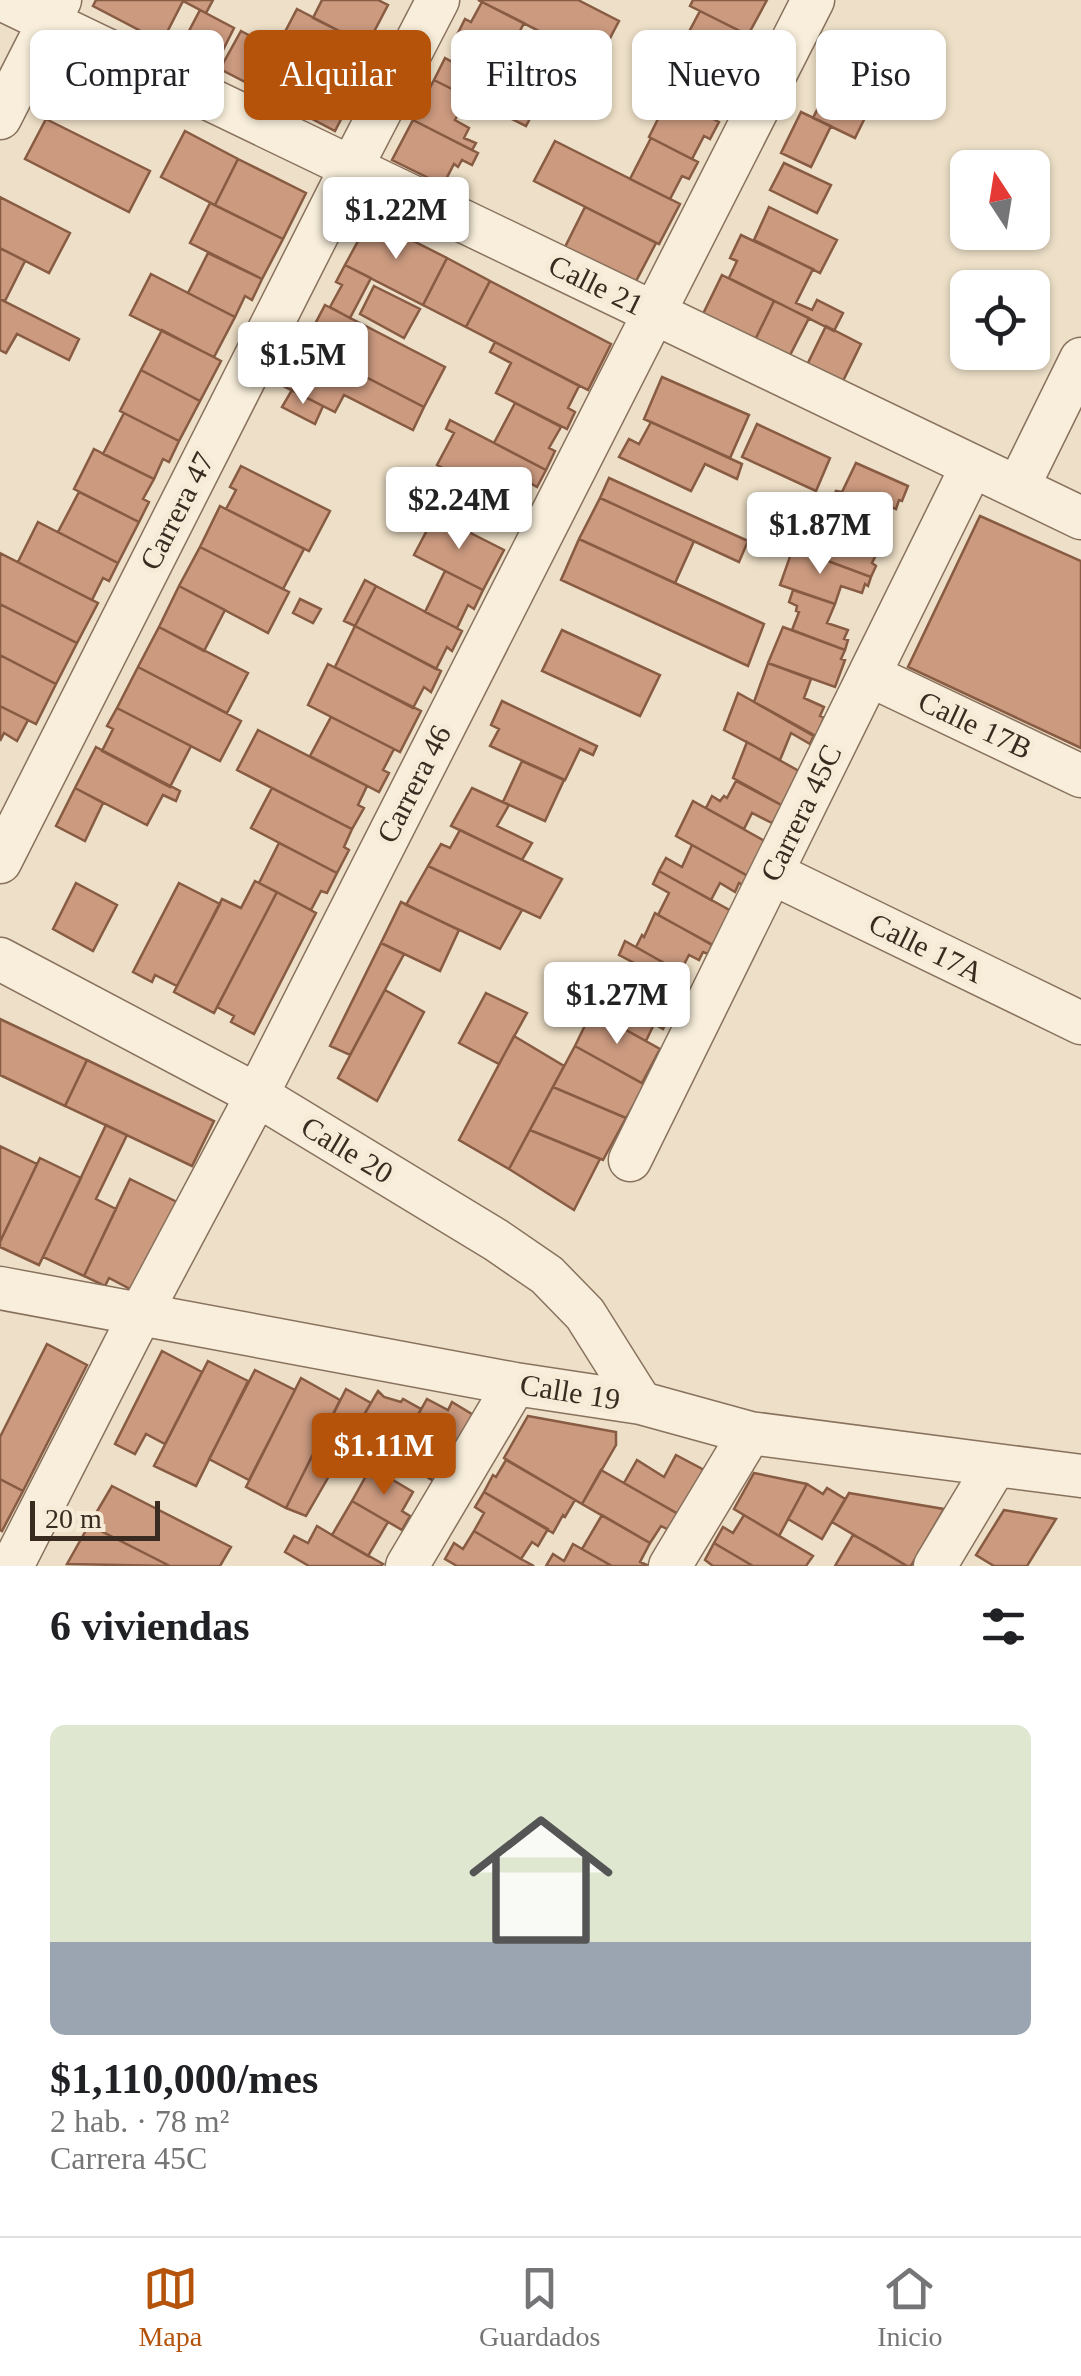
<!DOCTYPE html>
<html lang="es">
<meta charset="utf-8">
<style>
:root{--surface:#fff;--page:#f6f6f6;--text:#202124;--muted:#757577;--line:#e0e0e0;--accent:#b45309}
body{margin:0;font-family:"Times New Roman",serif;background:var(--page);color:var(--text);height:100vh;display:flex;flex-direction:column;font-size:38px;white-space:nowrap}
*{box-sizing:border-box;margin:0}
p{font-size:32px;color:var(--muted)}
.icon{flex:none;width:55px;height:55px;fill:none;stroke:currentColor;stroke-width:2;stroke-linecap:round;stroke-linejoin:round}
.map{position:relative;height:1566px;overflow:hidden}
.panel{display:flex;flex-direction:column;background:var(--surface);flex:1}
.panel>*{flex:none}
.hud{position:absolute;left:30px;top:30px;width:1022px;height:90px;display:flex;gap:20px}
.needle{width:65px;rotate:348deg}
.tools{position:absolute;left:950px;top:150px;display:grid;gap:20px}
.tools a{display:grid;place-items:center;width:100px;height:100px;border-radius:15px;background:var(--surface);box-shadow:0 2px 8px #0004;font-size:50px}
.scale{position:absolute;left:30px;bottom:25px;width:130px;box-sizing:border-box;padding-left:10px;border:5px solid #3a2b20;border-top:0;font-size:28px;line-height:35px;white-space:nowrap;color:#3a2b20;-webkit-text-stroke:8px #f5ebd7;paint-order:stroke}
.price{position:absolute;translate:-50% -85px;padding:0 22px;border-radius:10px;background:#fff;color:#222;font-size:32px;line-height:65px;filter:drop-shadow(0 2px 5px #0008)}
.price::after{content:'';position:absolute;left:50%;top:60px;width:30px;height:22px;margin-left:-15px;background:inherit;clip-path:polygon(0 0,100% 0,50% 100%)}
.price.current{background:var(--accent);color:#fff}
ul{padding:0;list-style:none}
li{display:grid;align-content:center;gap:20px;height:530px;padding:0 50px}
li span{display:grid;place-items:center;height:310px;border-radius:15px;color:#555}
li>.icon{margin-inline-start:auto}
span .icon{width:180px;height:180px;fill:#fffc;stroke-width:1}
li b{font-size:42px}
h2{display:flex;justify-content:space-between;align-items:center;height:120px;padding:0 50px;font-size:42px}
.pill{padding:0 35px;border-radius:15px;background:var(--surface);box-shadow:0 2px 8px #0004;font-size:35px;line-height:90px}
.pill.current{background:var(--accent);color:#fff}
.tabs{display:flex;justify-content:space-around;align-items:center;height:140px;border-top:2px solid var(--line);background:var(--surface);font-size:28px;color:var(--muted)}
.tabs a{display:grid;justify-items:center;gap:5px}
.tabs .current{color:var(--accent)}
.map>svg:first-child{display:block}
.building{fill:#cb9a7f;stroke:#885b43;stroke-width:2.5}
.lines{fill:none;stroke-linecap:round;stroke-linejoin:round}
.minor-casing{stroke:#89725d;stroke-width:45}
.minor{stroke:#f8eedb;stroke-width:42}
.labels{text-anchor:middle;stroke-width:10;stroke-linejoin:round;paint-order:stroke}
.street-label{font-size:30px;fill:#3a2b20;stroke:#f5ebd7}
</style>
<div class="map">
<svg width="1081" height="1566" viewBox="0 0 1081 1566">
<rect width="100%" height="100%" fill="#eee0c8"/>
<path class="building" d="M96 0H181L183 1 162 42 93 6Z
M181 0H213L206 13Z
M322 0H378L388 5 367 45 313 18Z
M478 0H578L619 21 598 61Z
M693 0H767L748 35 690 6Z
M482 2 524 23 503 64 455 39 465 19 471 22Z
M297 9 376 50 356 90 276 49Z
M200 10 234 28 214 68 179 50Z
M700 11 748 35 730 69 682 45Z
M241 31 292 58 272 96 220 69Z
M849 34 937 77 917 118 821 72 831 53 837 56Z
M466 45 547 86 526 126 434 80 445 58 456 64Z
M683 53 733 78 711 118 662 93Z
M307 65 356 90 335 131 286 105Z
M833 78 875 97 855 138 813 118Z
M434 80 468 97 455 120 469 128 464 138 476 143 472 150 413 120Z
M669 97 719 122 710 139 704 136 692 159 649 137Z
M801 112 831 126 811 167 781 153Z
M46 119 150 171 129 212 25 159Z
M413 120 478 153 472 165 462 160 458 167 454 164 443 185 392 160Z
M185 131 238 159 215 205 161 177Z
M651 138 698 162 689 179 682 176 670 199 630 179Z
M555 141 680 204 659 244 534 181Z
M238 159 306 193 283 239 215 205Z
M784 163 831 185 817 213 770 190Z
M0 197 70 233 49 273 0 248Z
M210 203 283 239 262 279 190 243Z
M585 207 656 243 635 283 565 247Z
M769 207 837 240 820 273 754 240Z
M370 219 447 258 423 305 345 265Z
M741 235 813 269 796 303 812 310 817 300 843 313 834 331 729 278 737 261 730 258Z
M0 248 25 261 5 301 0 299Z
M208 253 262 279 252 300 245 296 235 317 188 293Z
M447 258 490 281 466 327 423 305Z
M345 265 371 278 350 318 330 307 342 285 336 282Z
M151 274 235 317 214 357 130 315Z
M722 275 774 301 754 342 702 316Z
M490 281 611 344 588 390 466 327Z
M374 286 420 309 404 338 360 314Z
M0 299 79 339 69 360 17 334 6 353 0 350Z
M774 301 809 318 788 359 754 342Z
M325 305 445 367 424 407 304 345Z
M826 326 861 344 841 385 806 367Z
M162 330 221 361 200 401 141 370Z
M495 342 579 386 568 408 575 412 567 429 496 393 511 363 490 352Z
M304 345 424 407 413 430 344 395 335 412 283 386Z
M141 370 200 401 179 441 120 411Z
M662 377 749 415 730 458 644 419Z
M292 390 323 406 315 424 282 407Z
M515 403 561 427 549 448 555 451 546 470 494 443Z
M124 413 179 441 169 462 163 459 154 479 103 454Z
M450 420 546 470 537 487 530 483 518 507 437 465 454 433 446 429Z
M651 422 742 464 737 479 705 464 691 491 619 457 629 439 639 444Z
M757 424 830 458 816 491 742 457Z
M94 449 154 479 143 499 149 502 139 522 74 489Z
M856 463 908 486 902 501 899 500 896 509 875 501 864 522 828 509 836 491 842 492Z
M241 466 330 511 309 551 226 509 236 490 230 487Z
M609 478 748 541 739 562 600 498Z
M79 492 139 522 118 563 58 532Z
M600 498 694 541 675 583 579 539Z
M811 503 864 522 855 547 876 555 872 563 876 566 871 577 793 548Z
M220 506 304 549 283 589 200 547Z
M435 515 504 550 483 590 414 555Z
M980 516 1081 561V748L908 667Z
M38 522 118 563 109 581 103 578 92 600 18 562Z
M579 539 764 624 748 666 561 580Z
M200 547 289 592 268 633 179 586Z
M793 548 871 577 868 586 865 584 862 593 841 586 835 604 780 585Z
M0 553 98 603 77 643 0 604Z
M445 571 483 590 474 609 468 605 457 628 425 612Z
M365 580 376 586 355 626 344 621Z
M179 586 225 610 204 651 159 627Z
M376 586 462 631 452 651 447 647 436 669 355 626Z
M793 590 835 604 827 623 848 630 844 639 848 640 845 650 792 630 799 612 796 611 797 606 789 602Z
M300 599 321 609 313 623 293 613Z
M0 604 77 643 56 684 0 655Z
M355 626 441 671 431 692 424 687 413 708 335 667Z
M159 627 248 673 227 713 138 667Z
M783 627 845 650 841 659 845 660 835 687 768 663Z
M562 630 660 675 640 716 542 671Z
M0 655 56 684 36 724 0 706Z
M768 663 811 679 804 698 824 707 820 716 824 717 817 738 754 702Z
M328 664 421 711 400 752 308 705Z
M138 667 241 721 220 761 117 708Z
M738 693 814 735 810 744 791 733 780 760 724 730Z
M502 701 597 746 593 755 580 749 565 780 490 746 499 729 491 725Z
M0 706 28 720 17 741 4 733 0 741Z
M117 708 191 746 170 787 102 751 113 729 107 726Z
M331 717 394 749 383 770 389 773 379 792 310 756Z
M258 730 367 786 358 805 364 808 352 829 237 770Z
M747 742 806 775 785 807 733 778Z
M96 747 180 791 176 801 163 795 147 825 75 788Z
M522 761 564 780 545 821 503 802Z
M736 781 785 807 772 823 752 813 744 829 706 808 712 796 720 801 724 796 727 798Z
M75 788 103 803 85 841 56 826Z
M272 788 352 829 344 847 349 850 337 873 251 828Z
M472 788 509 805 497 826 532 843 522 860 451 826Z
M693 801 770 844 748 876 676 836Z
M460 830 562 879 540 918 428 866 441 844 450 848Z
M279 843 337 873 327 893 321 891 311 910 259 883Z
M692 845 748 876 743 885 739 883 735 892 720 883 711 900 659 871 666 858 682 867Z
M428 866 522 910 500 949 406 905Z
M659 871 733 912 715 946 658 915 669 893 653 884Z
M255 881 277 892 214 1013 174 992 222 899 241 908Z
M76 883 117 905 93 951 53 929Z
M179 883 220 904 177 986 155 975 152 982 133 972Z
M277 892 316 913 254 1034 231 1022 234 1016 217 1007Z
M401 902 459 930 440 971 381 943Z
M655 913 712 945 708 954 703 952 699 960 689 955 680 972 636 947 642 935 644 937Z
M625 941 680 972 671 988 682 995 677 1003 680 1005 676 1013 624 985 636 964 619 955Z
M381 943 404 954 350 1055 330 1046Z
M624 985 676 1013 670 1022 667 1021 663 1029 654 1024 646 1041 592 1011 598 998 613 1006Z
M385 990 424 1012 377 1101 338 1078Z
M486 993 527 1013 499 1064 459 1043Z
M592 1011 660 1049 642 1083 575 1046Z
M0 1019 87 1060 65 1106 0 1075Z
M514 1036 564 1066 509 1169 459 1140Z
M575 1046 645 1085 626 1118 553 1087Z
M87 1060 214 1121 192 1166 65 1106Z
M553 1087 626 1118 603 1160 530 1130Z
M106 1125 127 1135 96 1199 116 1209 84 1276 43 1257Z
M530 1130 600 1159 574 1210 509 1169Z
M0 1146 37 1164 0 1242Z
M40 1158 81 1178 39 1265 0 1247V1242Z
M130 1179 177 1202 134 1291 109 1278 105 1286 84 1276Z
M47 1344 87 1365 23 1491 0 1479V1437Z
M162 1351 202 1372 165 1444 146 1434 135 1454 115 1444Z
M208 1361 248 1381 196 1486 154 1466Z
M255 1370 295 1390 249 1480 209 1459Z
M301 1378 340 1400 286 1508 246 1487Z
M346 1389 371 1403 306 1516 286 1508Z
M378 1391 384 1397 401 1402 403 1399 421 1409 387 1468 346 1445Z
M427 1399 448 1410 452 1402 475 1416 437 1483 402 1462 400 1466 392 1461Z
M528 1416 616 1432V1445L582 1504 504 1458Z
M676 1455 706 1471 680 1515 624 1483 637 1460 664 1477Z
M506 1460 575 1500 565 1517 563 1515 553 1533 484 1492 493 1475 496 1477Z
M371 1467 413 1492 402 1511 410 1516 402 1530 352 1501Z
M601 1470 680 1515 671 1531 661 1526 650 1543 582 1504Z
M754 1473 807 1484 779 1536 734 1509Z
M0 1479 23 1491 2 1531 0 1530Z
M807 1484 823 1494 827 1488 845 1499 822 1539 788 1519Z
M112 1486 231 1547 220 1566H170L89 1525Z
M484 1492 548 1529 538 1546 532 1542 521 1559 474 1531 484 1513 475 1507Z
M849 1493 944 1509 911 1566H907L832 1522Z
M352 1501 388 1522 368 1556 332 1535Z
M1004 1510 1056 1519 1027 1566H994L976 1555Z
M602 1515 650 1543 640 1562 649 1566H612L582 1549Z
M744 1515 813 1556 806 1566H753L714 1543 723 1527 733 1533Z
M89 1525 170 1566 67 1564Z
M317 1526 332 1535 383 1564 381 1566H309L285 1552 294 1536 308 1543Z
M474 1531 521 1559 534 1566H457L445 1559 454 1543 463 1549Z
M853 1535 874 1546 907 1566H835Z
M714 1543 753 1566H713L705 1560Z
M573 1544 582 1549 612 1566H546L553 1554 564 1561Z"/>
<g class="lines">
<g class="minor-casing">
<path id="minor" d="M3 0 1081 518
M0 118 60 0
M1018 487 1081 359
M869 675 1081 776
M0 862 351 168 438 0
M772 873 1081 1023
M0 959 257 1095 496 1240 547 1275 585 1314 641 1403
M630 1160 972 466
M0 1288 515 1384 641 1403 750 1433 1081 1476
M12 1566 141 1313 257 1095 813 0
M407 1566 515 1384
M670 1566 750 1433
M935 1566 995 1466"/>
</g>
<use href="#minor" class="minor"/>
</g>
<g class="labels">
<g class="street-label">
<text transform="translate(596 285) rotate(26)" y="10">Calle 21</text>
<text transform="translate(177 511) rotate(-63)" y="10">Carrera 47</text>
<text transform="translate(975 725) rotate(25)" y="10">Calle 17B</text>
<text transform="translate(414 784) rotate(-63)" y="10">Carrera 46</text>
<text transform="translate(801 813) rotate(-64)" y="10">Carrera 45C</text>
<text transform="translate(926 948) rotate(26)" y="10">Calle 17A</text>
<text transform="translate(347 1150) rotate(31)" y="10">Calle 20</text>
<text transform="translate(570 1392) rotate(9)" y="10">Calle 19</text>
</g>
</g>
</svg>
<div class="tools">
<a><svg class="needle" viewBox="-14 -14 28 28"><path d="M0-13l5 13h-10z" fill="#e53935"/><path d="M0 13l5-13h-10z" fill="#757577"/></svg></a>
<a><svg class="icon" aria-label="locate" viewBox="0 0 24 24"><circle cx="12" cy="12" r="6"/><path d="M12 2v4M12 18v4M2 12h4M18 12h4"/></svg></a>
</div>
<div class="scale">20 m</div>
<b class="price" style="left:396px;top:262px">$1.22M</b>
<b class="price" style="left:303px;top:407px">$1.5M</b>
<b class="price" style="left:459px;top:552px">$2.24M</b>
<b class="price" style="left:820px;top:577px">$1.87M</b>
<b class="price" style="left:617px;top:1047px">$1.27M</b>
<b class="price current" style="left:384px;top:1498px">$1.11M</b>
<div class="hud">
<a class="pill">Comprar</a>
<a class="pill current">Alquilar</a>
<a class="pill">Filtros</a>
<a class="pill">Nuevo</a>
<a class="pill">Piso</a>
</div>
</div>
<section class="panel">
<h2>6 viviendas<svg class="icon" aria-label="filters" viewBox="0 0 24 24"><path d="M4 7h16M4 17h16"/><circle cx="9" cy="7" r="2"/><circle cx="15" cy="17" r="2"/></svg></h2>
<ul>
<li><span style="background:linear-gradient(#dfe7d0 70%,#9aa5b1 0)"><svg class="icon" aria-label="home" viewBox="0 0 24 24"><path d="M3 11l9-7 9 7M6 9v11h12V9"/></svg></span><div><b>$1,110,000/mes</b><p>2 hab. · 78 m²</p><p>Carrera 45C</p></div></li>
</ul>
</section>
<nav class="tabs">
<a class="current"><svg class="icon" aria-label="map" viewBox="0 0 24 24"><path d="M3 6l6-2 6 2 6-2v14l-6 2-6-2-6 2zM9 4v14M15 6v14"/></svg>Mapa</a>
<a><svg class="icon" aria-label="saved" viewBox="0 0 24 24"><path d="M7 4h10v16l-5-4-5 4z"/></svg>Guardados</a>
<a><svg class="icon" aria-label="home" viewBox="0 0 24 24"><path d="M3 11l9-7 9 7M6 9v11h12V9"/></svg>Inicio</a>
</nav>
